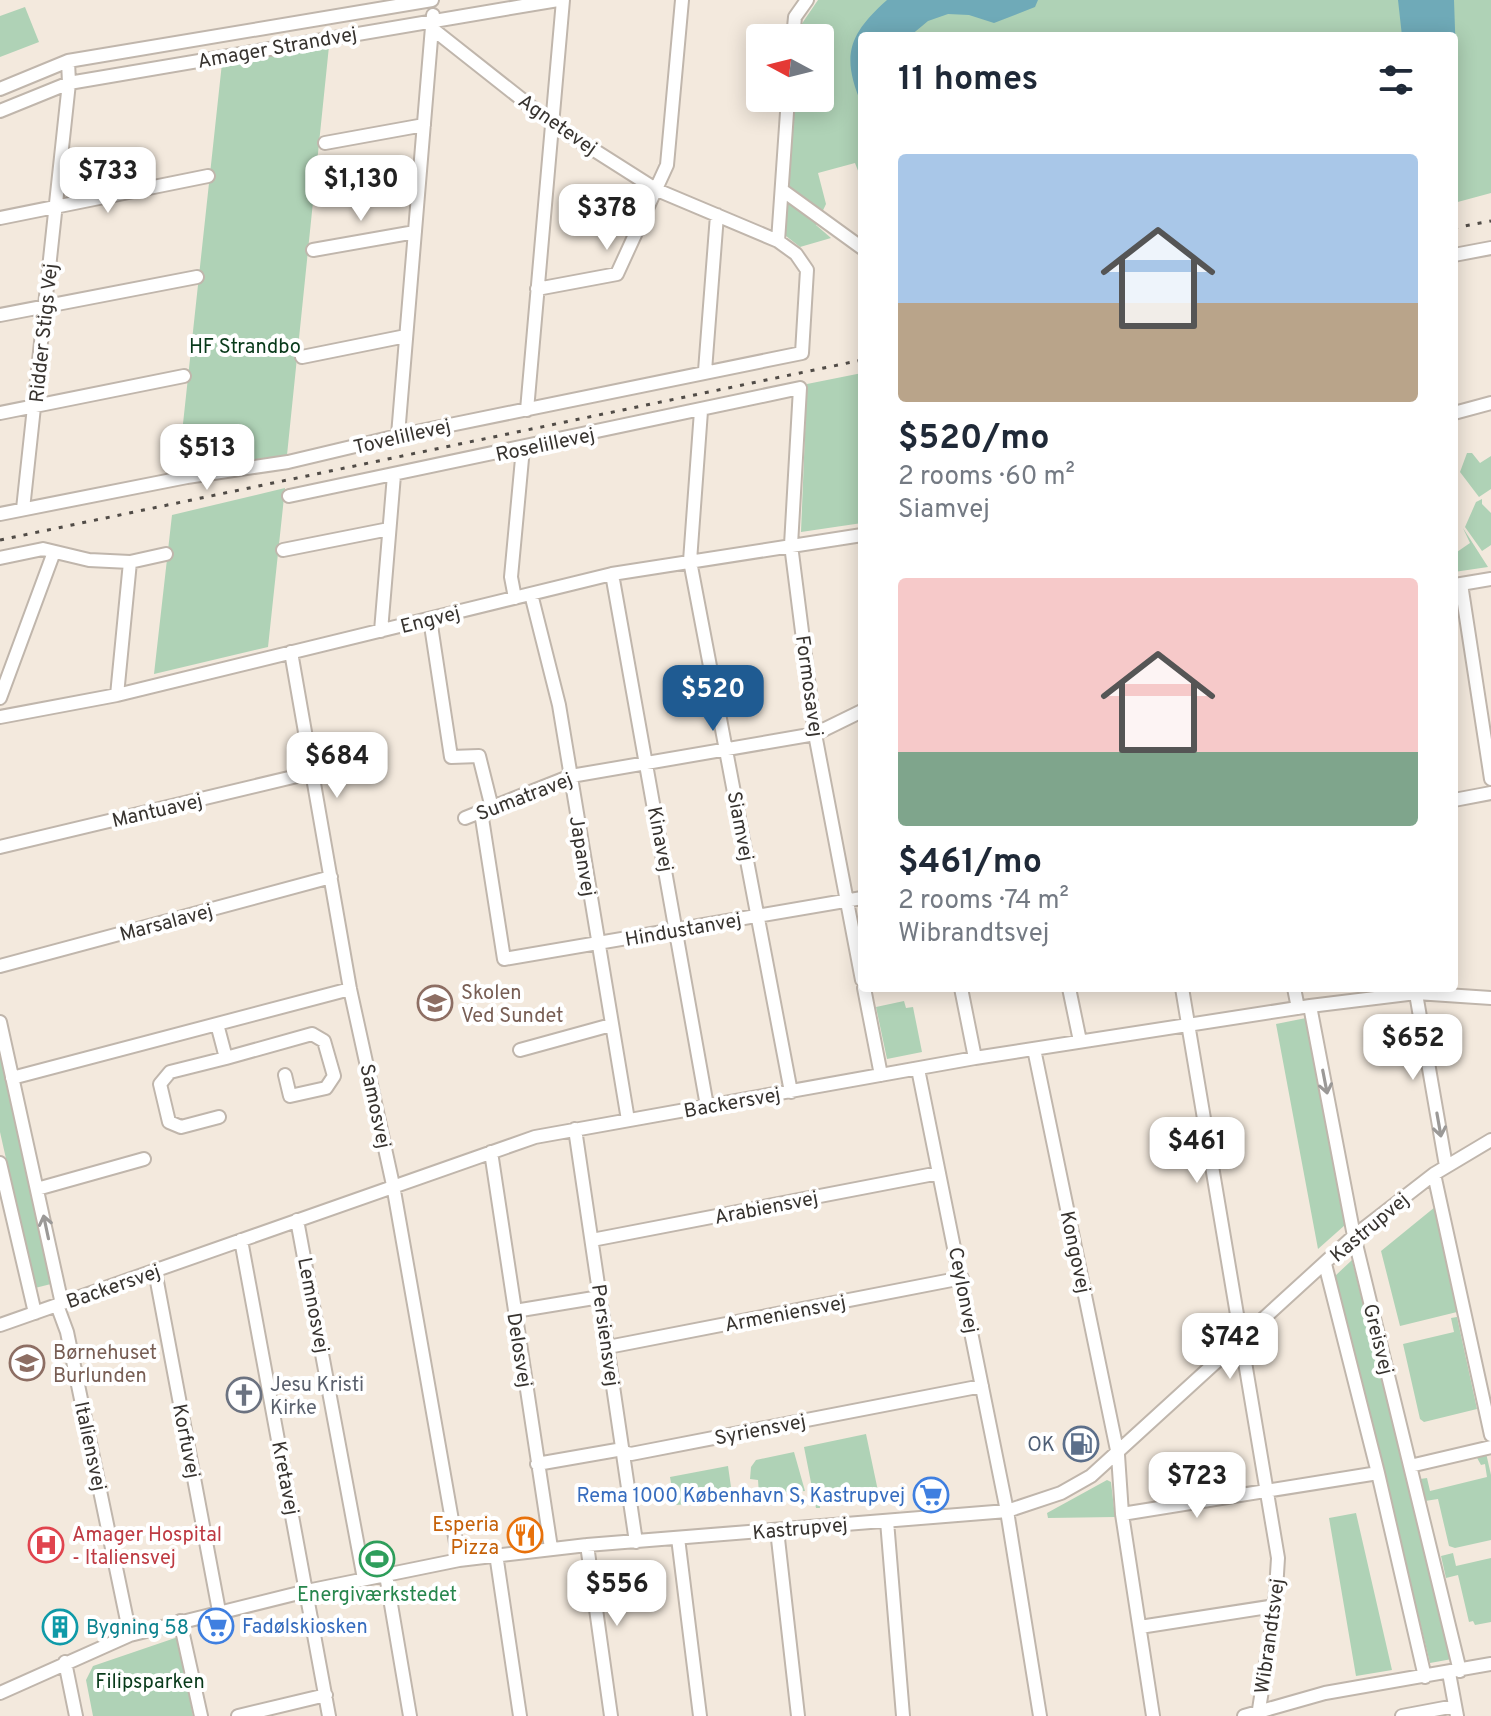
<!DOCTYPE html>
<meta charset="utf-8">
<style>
:root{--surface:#fff;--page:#f6f6f7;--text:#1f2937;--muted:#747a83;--accent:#1f5b92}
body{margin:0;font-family:Overpass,sans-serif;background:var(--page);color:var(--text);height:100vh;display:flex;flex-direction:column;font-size:30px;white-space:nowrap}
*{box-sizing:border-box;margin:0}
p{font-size:26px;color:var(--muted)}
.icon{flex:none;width:44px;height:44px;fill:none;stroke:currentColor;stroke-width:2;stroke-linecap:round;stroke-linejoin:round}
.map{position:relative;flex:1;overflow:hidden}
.drawer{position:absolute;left:858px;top:32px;width:600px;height:960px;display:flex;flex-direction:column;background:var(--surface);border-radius:8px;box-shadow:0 4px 20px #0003}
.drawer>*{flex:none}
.needle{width:52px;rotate:277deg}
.buttons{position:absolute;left:746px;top:24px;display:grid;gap:16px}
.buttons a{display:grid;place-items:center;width:88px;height:88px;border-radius:8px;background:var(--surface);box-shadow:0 4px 20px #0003;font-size:40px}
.price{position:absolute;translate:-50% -68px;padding:0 18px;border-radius:16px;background:#fff;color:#222;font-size:26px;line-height:52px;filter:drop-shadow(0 2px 4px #0008)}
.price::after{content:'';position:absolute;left:50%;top:48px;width:24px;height:18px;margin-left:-12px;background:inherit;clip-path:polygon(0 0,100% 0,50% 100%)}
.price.current{background:var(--accent);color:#fff}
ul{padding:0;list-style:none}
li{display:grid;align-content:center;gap:16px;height:424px;padding:0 40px}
li span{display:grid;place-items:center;height:248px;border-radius:8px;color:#555}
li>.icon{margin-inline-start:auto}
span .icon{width:144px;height:144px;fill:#fffc;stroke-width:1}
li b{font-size:34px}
h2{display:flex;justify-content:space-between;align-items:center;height:96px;padding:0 40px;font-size:34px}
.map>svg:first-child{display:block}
.green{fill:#afd2b6}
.water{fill:#6faab8}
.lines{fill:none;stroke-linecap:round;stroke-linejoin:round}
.minor-casing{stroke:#c0b6ac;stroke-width:16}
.minor{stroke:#fff;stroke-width:12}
.rail{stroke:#514c47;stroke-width:3;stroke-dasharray:4 8;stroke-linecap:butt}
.oneway{stroke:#9b9997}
.labels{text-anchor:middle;stroke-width:8;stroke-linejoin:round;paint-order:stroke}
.street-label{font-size:20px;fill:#37332f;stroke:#fff}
.park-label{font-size:20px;fill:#083a1a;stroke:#fff}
.education-label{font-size:20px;fill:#785e54;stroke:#fff;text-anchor:start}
.worship-label{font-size:20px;fill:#5b616d;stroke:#fff;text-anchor:start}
.service-label{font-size:20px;fill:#4e5e75;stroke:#fff;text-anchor:end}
.shop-label{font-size:20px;fill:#366cbe;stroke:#fff;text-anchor:end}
.food-label{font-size:20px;fill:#c56008;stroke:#fff;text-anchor:end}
.health-label{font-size:20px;fill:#be3a42;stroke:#fff;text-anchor:start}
.leisure-label{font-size:20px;fill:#27864d;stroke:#fff}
.culture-label{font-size:20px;fill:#0d838f;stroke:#fff;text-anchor:start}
</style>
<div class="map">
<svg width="1491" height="1716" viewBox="0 0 1491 1716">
<rect width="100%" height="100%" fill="#f3e9dd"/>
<path class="green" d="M818 0H1491V193L1454 203V36H862V181L855 163 818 173 826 204 816 225 831 238 800 247 786 236 785 231 793 98H820V38H800L801 25Z
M25 7 39 42 0 57V16Z
M329 46 287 455 178 470 222 63Z
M862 373V523L801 532 807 384Z
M1467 453H1472L1480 463 1491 456V489L1479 497 1460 472Z
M285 488 268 647 154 674 172 515Z
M1482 499V504L1491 513V545L1482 551 1465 527 1476 502Z
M1463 528 1488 567 1454 572V554L1470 543Z
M904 1001 906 1008 913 1007 922 1052 887 1059 876 1007Z
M1306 1018 1345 1225 1318 1249 1276 1024Z
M0 1052 51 1284 35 1288 0 1132Z
M1435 1207 1457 1312 1400 1326 1381 1251Z
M1352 1260 1452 1659 1430 1663 1335 1276Z
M1457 1317 1477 1409 1424 1422 1420 1419 1403 1344 1454 1332 1451 1318Z
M866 1434 878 1491 819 1497 820 1508H816L804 1447Z
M794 1452 805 1491 759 1494 758 1480 750 1479 751 1467 756 1460Z
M1486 1453 1491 1475V1540L1455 1548 1449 1546 1438 1499 1425 1501 1420 1479 1427 1478 1430 1491 1487 1477 1485 1464 1481 1465 1476 1456Z
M728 1466 733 1501 675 1505 670 1477Z
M1107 1480 1111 1482 1115 1517 1048 1518 1047 1513Z
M1356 1513 1392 1670 1356 1676 1329 1518Z
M1453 1553 1456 1566 1491 1558V1622L1475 1625 1473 1621 1469 1622 1458 1575 1446 1578 1441 1556Z
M178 1637 193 1716H93L86 1680 93 1666Z"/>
<path class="water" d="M887 0H1038L1035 7 994 23 969 15 948 14 928 21 910 36H862V105C841 56 848 35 887 0Z
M1398 0H1454L1456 58 1454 65V36H1402Z"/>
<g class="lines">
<g class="minor-casing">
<path id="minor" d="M434 30 553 124 657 190 778 241
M793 38 795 17 807 0
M0 89 68 61 432 0
M0 111 69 83 558 0
M325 143 424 125
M782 190 862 248
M0 218 208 176
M313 250 415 232
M1454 255 1491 248
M537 289 617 274 667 165 682 0
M0 315 197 277
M302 357 406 336
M705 371 717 215
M527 410 563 0
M701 411 690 561 791 1092
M0 413 184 376
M1454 413 1491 403
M398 435 433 15
M289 496 800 388 791 545 815 734 862 980
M23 509 69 83 68 61
M0 514 187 477 288 462 406 434 802 353 807 270 796 254 778 241 788 98
M283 550 389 529
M0 558 43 549 89 560 130 562 166 554
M612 574 707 1106
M1461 584 1491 779
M1455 585 1491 579
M531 594 559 705 628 1120
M515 598 511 577 523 448
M430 619 451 757 479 756 492 808
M381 631 394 475
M291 652 350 989 393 1185 459 1560
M117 695 130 562
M0 698 54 552
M0 717 117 695 612 574 862 535
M1454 800 1491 793
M481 812 504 959 862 898
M465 818 571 776 815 734 862 711
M0 847 314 772
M0 966 331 877
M864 988 881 1075
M961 988 975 1058
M1069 988 1080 1041
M1182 988 1278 1558 1275 1606 1258 1716
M1294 988 1298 1008
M1415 988 1446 1166
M1310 1006 1354 1236 1460 1671
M0 1022 62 1304
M217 1024 226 1058 312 1034 324 1041 334 1076 326 1088 290 1096 285 1075
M1034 1049 1118 1455 1122 1514 1153 1716
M520 1050 611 1025
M918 1069 1007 1511 1040 1716
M12 1078 350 989
M219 1117 181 1127 169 1122 160 1084 170 1072 226 1058
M575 1129 636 1542
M491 1152 551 1548
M0 1163 35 1313
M1434 1174 1491 1435
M37 1189 144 1159
M297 1220 364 1579
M241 1240 329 1716
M592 1240 939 1173
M1325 1264 1378 1473 1425 1677
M155 1271 219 1611
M57 1305 67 1332 130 1635
M515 1311 600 1297
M0 1325 535 1137 975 1058 1310 1006 1416 993 1491 998
M608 1347 962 1278
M537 1464 617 1450 631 1454 982 1386
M1410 1466 1491 1447
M1122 1514 1378 1473
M887 1521 903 1716
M777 1530 798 1716
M678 1538 700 1716
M587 1545 611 1716
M496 1554 520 1716
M386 1575 410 1716
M180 1621 201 1716
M1140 1627 1275 1606
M65 1662 76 1716
M1449 1673 1457 1716
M0 1693 130 1635 307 1591 459 1560 587 1545 1007 1511 1061 1493 1091 1476 1354 1236 1434 1174 1491 1140
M238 1716 326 1695
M1244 1716 1325 1693 1491 1664
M1402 1716 1455 1706"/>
</g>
<use href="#minor" class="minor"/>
<path class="rail" d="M1454 228 1491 221
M0 540 862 360"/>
</g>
<defs><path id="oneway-shaft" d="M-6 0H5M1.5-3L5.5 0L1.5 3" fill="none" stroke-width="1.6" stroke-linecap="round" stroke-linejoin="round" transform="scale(2)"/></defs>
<g class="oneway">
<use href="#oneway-shaft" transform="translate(1325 1082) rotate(79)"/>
<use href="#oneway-shaft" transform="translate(1439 1125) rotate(80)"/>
<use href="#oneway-shaft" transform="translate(46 1227) rotate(-102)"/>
</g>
<defs>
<g id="school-ring" transform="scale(1.8)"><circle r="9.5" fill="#fff" stroke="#8d6e63" stroke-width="1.5"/><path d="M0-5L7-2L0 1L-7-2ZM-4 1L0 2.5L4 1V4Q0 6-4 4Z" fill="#8d6e63"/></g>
<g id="church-ring" transform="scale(1.8)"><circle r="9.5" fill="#fff" stroke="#6b7280" stroke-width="1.5"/><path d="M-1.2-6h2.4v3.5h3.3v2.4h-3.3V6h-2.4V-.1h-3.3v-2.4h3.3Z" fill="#6b7280"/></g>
<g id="fuel-ring" transform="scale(1.8)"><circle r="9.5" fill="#fff" stroke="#5c6f8a" stroke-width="1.5"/><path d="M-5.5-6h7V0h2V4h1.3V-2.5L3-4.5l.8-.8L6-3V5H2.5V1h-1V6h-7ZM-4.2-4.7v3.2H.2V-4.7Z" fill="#5c6f8a"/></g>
<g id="supermarket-ring" transform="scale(1.8)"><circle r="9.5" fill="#fff" stroke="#3f7fe0" stroke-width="1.5"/><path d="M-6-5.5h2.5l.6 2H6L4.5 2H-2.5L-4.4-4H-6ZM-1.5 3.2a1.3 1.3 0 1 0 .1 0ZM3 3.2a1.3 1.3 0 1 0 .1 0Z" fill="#3f7fe0"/></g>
<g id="restaurant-ring" transform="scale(1.8)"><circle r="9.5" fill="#fff" stroke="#e8710a" stroke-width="1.5"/><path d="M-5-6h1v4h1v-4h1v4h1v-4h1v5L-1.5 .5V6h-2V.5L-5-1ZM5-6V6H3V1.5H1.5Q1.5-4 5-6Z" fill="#e8710a"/></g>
<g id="hospital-ring" transform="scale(1.8)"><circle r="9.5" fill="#fff" stroke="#e0444e" stroke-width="1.5"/><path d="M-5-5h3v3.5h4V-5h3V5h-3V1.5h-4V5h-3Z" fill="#e0444e"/></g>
<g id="stadium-ring" transform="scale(1.8)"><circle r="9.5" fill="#fff" stroke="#2e9e5b" stroke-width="1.5"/><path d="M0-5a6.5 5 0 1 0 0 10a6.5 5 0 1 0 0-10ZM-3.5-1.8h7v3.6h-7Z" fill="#2e9e5b"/></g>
<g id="building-ring" transform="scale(1.8)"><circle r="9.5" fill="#fff" stroke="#0f9aa8" stroke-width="1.5"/><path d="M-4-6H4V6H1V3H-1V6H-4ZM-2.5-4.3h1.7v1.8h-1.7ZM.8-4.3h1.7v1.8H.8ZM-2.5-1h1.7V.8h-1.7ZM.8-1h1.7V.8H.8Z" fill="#0f9aa8"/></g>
</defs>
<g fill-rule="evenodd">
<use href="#school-ring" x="435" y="1003"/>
<use href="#school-ring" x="27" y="1363"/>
<use href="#church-ring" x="244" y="1395"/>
<use href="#fuel-ring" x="1081" y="1444"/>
<use href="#supermarket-ring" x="931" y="1495"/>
<use href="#restaurant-ring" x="525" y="1535"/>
<use href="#hospital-ring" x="46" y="1545"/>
<use href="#stadium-ring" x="377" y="1559"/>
<use href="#supermarket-ring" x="216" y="1626"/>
<use href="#building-ring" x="60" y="1627"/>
</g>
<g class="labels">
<g class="street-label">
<text transform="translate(277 47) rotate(-10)" y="7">Amager Strandvej</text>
<text transform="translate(558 124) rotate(35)" y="7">Agnetevej</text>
<text transform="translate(43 333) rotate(-84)" y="7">Ridder Stigs Vej</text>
<text transform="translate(402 436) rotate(-13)" y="7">Tovelillevej</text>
<text transform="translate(545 444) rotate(-12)" y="7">Roselillevej</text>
<text transform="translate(430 619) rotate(-14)" y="7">Engvej</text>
<text transform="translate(810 686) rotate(82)" y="7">Formosavej</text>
<text transform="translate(524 796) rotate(-21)" y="7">Sumatravej</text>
<text transform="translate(157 810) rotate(-13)" y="7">Mantuavej</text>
<text transform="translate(741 826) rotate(79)" y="7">Siamvej</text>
<text transform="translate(661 839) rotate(79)" y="7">Kinavej</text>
<text transform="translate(583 856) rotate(81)" y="7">Japanvej</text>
<text transform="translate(166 922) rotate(-15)" y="7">Marsalavej</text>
<text transform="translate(683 929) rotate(-10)" y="7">Hindustanvej</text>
<text transform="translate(732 1102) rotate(-10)" y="7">Backersvej</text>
<text transform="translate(376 1106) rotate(78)" y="7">Samosvej</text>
<text transform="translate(766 1207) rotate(-11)" y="7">Arabiensvej</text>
<text transform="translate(1369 1227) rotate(-40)" y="7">Kastrupvej</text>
<text transform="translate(1076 1252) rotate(78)" y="7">Kongovej</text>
<text transform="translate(113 1286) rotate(-19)" y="7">Backersvej</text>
<text transform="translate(964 1290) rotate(79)" y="7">Ceylonvej</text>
<text transform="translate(314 1305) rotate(79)" y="7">Lemnosvej</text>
<text transform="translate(785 1313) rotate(-11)" y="7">Armeniensvej</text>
<text transform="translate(606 1335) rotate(82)" y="7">Persiensvej</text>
<text transform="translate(1379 1339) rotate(76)" y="7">Greisvej</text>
<text transform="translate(520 1350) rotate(81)" y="7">Delosvej</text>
<text transform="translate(760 1429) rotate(-11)" y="7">Syriensvej</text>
<text transform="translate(187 1441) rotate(79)" y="7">Korfuvej</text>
<text transform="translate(91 1446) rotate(78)" y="7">Italiensvej</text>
<text transform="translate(286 1478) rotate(79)" y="7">Kretavej</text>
<text transform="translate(800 1528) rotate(-5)" y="7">Kastrupvej</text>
<text transform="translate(1269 1636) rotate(-82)" y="7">Wibrandtsvej</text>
</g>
<g class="park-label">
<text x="245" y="353">HF Strandbo</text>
<text x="150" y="1688">Filipsparken</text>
</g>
<g class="education-label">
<text x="461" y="999">Skolen<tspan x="461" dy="23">Ved Sundet</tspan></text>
<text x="53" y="1359">Børnehuset<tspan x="53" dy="23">Burlunden</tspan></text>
</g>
<g class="worship-label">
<text x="270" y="1391">Jesu Kristi<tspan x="270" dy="23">Kirke</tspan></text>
</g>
<g class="service-label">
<text x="1055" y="1451">OK</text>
</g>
<g class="shop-label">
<text x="905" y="1502">Rema 1000 København S, Kastrupvej</text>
<text x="242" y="1633" text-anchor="start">Fadølskiosken</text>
</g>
<g class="food-label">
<text x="499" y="1531">Esperia<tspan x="499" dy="23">Pizza</tspan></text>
</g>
<g class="health-label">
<text x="72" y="1541">Amager Hospital<tspan x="72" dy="23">- Italiensvej</tspan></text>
</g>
<g class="leisure-label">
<text x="377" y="1601">Energiværkstedet</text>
</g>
<g class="culture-label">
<text x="86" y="1634">Bygning 58</text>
</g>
</g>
</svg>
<div class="buttons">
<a><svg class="needle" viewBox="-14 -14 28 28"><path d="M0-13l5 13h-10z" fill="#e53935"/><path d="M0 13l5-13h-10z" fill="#747a83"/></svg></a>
</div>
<b class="price" style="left:108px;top:215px">$733</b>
<b class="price" style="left:361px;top:223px">$1,130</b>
<b class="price" style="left:607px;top:252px">$378</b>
<b class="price" style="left:207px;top:492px">$513</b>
<b class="price current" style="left:713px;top:733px">$520</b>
<b class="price" style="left:337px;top:800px">$684</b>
<b class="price" style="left:1413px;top:1082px">$652</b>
<b class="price" style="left:1197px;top:1185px">$461</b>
<b class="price" style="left:1230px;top:1381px">$742</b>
<b class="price" style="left:1197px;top:1520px">$723</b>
<b class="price" style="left:617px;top:1628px">$556</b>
<section class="drawer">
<h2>11 homes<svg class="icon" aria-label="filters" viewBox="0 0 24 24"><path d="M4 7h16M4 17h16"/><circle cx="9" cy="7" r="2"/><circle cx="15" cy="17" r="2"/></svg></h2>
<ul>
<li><span style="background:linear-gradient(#a9c7e8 60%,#b9a48a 0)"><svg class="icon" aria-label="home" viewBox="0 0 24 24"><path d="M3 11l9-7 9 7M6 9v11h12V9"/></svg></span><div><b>$520/mo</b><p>2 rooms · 60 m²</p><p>Siamvej</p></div></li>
<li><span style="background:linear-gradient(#f6c9c9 70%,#7fa58c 0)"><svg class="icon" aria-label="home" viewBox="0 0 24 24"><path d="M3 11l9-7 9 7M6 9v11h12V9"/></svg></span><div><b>$461/mo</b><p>2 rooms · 74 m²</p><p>Wibrandtsvej</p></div></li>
</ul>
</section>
</div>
